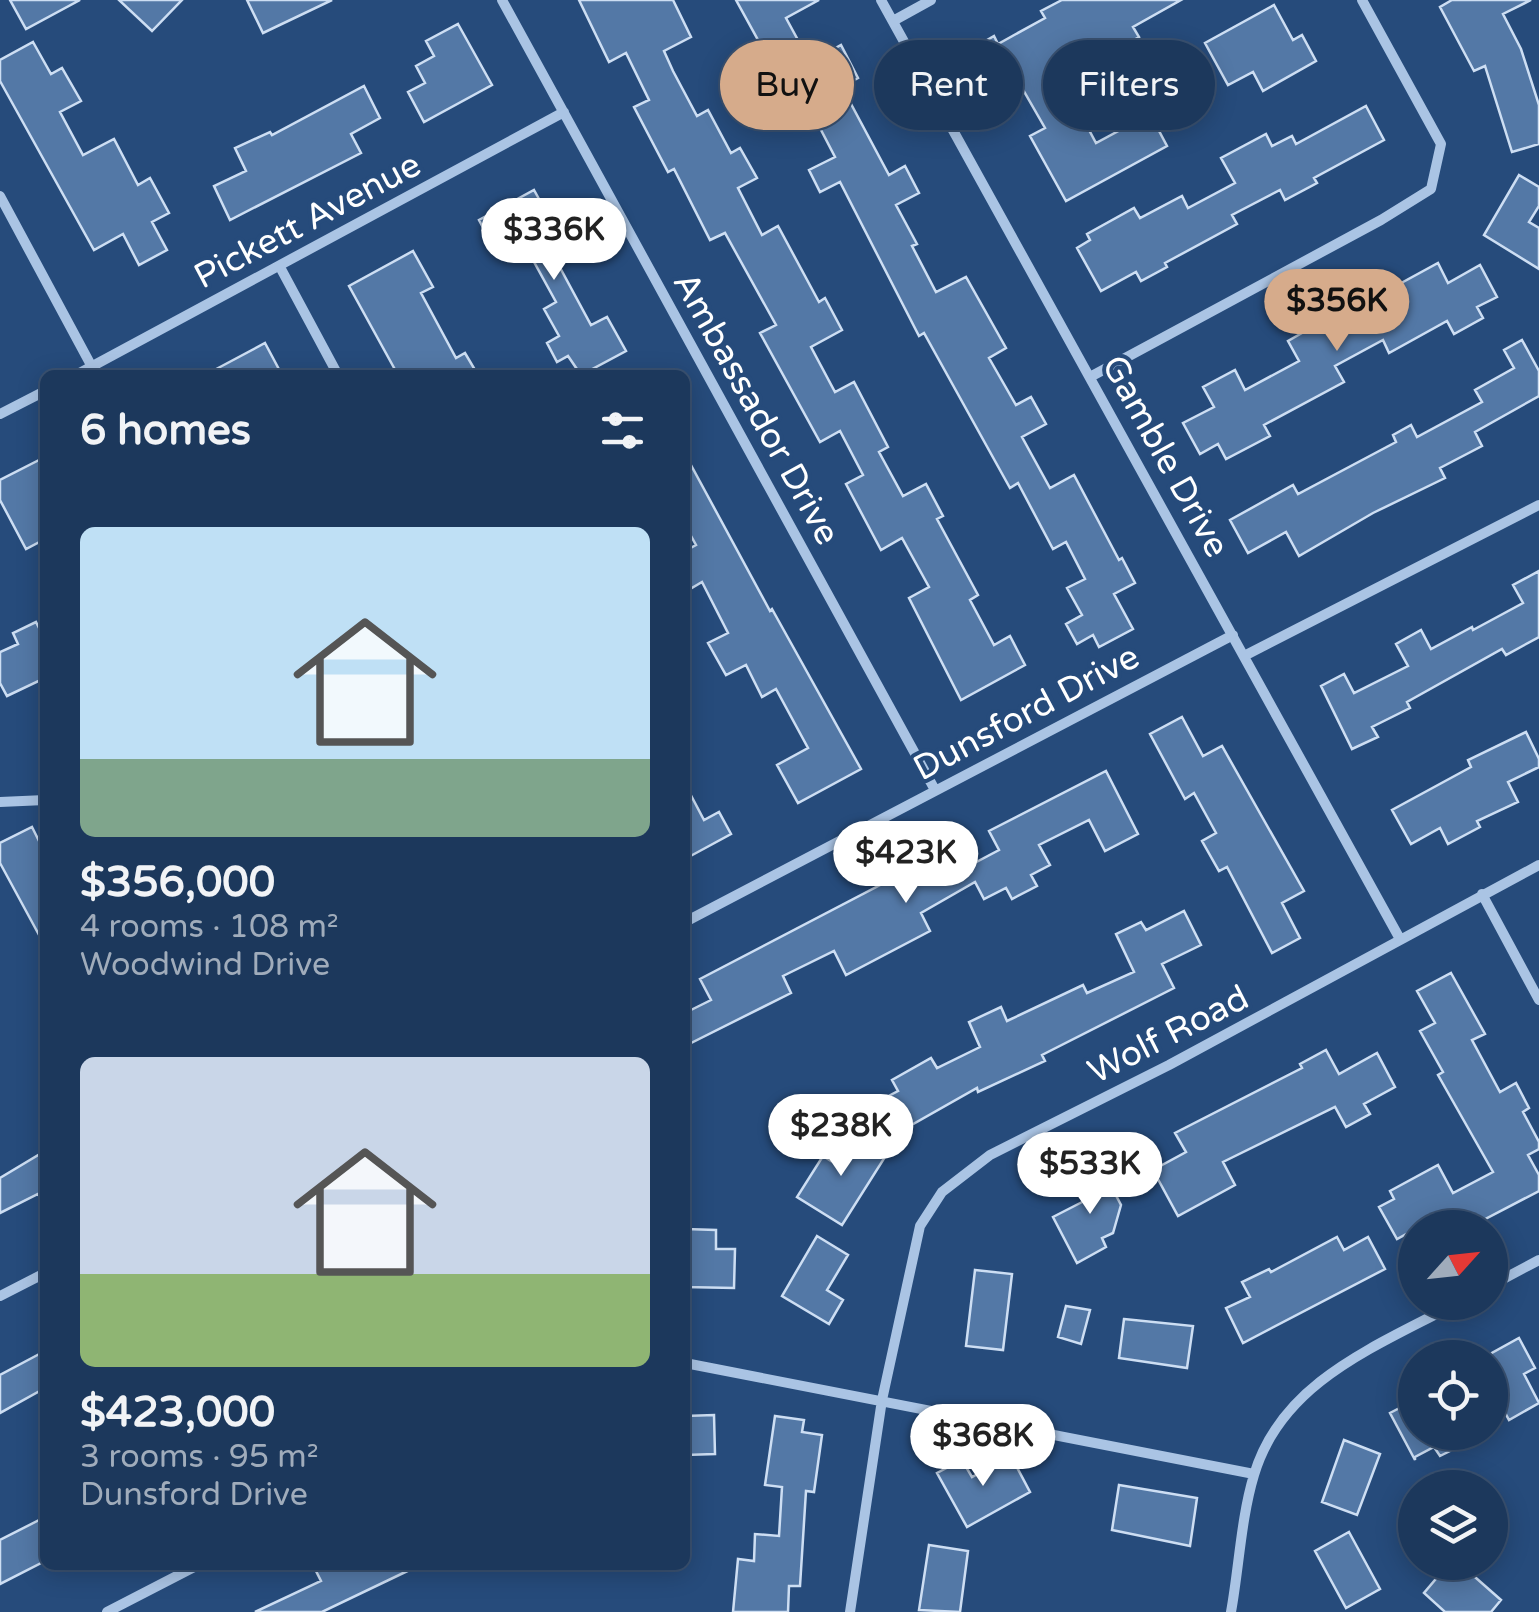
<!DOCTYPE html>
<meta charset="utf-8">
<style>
:root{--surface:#1c385c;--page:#253f62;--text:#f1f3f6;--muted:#a0acbb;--line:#3a5272;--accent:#d6ab8b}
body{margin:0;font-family:"Varela Round",sans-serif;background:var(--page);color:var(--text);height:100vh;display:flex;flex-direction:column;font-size:38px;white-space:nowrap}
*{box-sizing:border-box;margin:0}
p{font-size:32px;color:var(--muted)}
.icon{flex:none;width:55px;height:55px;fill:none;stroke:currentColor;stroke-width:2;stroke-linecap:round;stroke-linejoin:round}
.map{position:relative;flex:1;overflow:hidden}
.sheet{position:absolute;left:40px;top:370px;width:650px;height:1200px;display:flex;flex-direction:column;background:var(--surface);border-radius:15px;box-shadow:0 5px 25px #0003,0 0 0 2px var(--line)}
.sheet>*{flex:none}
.guide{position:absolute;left:720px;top:40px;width:668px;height:90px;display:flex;gap:20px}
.needle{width:65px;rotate:63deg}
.fabs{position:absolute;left:1398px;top:1210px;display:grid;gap:20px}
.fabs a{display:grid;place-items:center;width:110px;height:110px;border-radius:50%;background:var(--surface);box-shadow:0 5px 25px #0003,0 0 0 2px var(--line);font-size:50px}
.price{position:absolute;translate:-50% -85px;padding:0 22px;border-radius:35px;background:#fff;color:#222;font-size:32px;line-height:65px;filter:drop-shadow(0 2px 5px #0008)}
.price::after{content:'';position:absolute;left:50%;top:60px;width:30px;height:22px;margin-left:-15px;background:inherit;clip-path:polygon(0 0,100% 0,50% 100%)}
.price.selected{background:var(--accent);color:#111}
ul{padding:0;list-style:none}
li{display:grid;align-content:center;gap:20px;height:530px;padding:0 40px}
li span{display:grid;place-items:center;height:310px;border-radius:15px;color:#555}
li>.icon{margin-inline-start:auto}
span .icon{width:180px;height:180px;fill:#fffc;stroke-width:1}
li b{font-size:42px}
h2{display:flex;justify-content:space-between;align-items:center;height:120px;padding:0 40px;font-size:42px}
.chip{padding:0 35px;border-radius:45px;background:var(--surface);box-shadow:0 5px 25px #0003,0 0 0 2px var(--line);font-size:35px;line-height:90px}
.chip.selected{background:var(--accent);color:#111}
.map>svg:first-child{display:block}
.building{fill:#5378a6;stroke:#cddef3;stroke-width:2.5}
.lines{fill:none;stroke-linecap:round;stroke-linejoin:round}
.street{stroke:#aac4e4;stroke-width:10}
.labels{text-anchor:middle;stroke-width:8;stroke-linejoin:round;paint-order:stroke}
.street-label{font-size:35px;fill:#fff;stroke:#264b7b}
</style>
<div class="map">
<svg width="1539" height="1612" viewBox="0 0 1539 1612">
<rect width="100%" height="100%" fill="#264b7b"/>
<path class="building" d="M10 0H80L26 29Z
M119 0H182L152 31Z
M247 0H332L263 33Z
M579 0H673L691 37 664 51 673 71 697 116 708 110 731 153 740 148 757 178 738 188 762 235 778 226 819 302 825 298 842 330 811 347 835 392 854 382 888 447 879 452 903 496 926 484 943 516 937 519 978 595 970 600 994 645 1010 636 1025 665 961 700 909 598 929 587 902 538 881 550 846 484 863 475 840 431 820 442 760 333 776 325 725 233 710 240 674 169 668 172 634 107 649 100 626 53 609 62Z
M736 0H819L786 18 810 62 841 45 858 78 842 87 889 175 905 166 919 193 896 205 917 244 912 246 936 292 966 277 1006 348 989 358 1016 405 1031 397 1046 424 1022 437 1050 488 1074 475 1119 560 1122 558 1135 583 1114 594 1133 629 1099 647 1093 635 1077 644 1066 624 1082 615 1067 588 1085 579 1066 542 1053 549 1018 483 1010 488 924 333 919 336 840 182 820 192 809 170 835 157 808 105 797 111Z
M1062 0H1181L1133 27 1139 37 1109 54 1102 41 1055 66 1096 143 1150 114 1167 146 1066 201 1030 136 1045 128 1022 88 997 101 970 50 994 36 998 44 1045 18 1041 11Z
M1452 0H1531L1503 14 1521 49 1539 105V144L1512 152 1485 66 1474 71 1440 7Z
M1274 5 1293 40 1302 35 1316 61 1263 91 1253 72 1228 85 1205 43Z
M458 24 492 85 424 122 408 92 425 83 416 66 434 56 426 41Z
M33 42 51 74 62 68 81 101 60 112 83 155 114 139 138 185 150 178 169 213 152 222 167 250 139 265 123 234 94 250 0 81V60Z
M364 86 380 118 351 134 361 153 230 220 214 186 246 171 235 148 270 132 272 135Z
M1366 106 1384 140 1314 178 1317 183 1285 200 1280 190 1232 215 1237 224 1165 263 1167 267 1141 281 1136 272 1101 291 1077 248 1090 240 1087 234 1134 208 1140 218 1182 196 1188 208 1235 183 1221 158 1266 134 1272 146 1292 136 1296 144Z
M1519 175 1539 187V206L1529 222 1539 228V269L1484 235Z
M534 190 570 255 557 262 591 325 607 317 626 351 581 375 568 356 557 362 547 343 559 336 544 309 556 302 522 240 497 254 479 220Z
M413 251 433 287 421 293 456 358 465 353 478 375H398L349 286Z
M1438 263 1448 283 1480 265 1497 297 1477 307 1483 318 1454 334 1447 321 1389 353 1383 340 1335 366 1344 382 1264 425 1270 436 1226 459 1218 444 1200 454 1183 423 1214 407 1203 387 1235 370 1245 390 1299 361 1288 341 1390 283 1392 288Z
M1522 340 1539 371V396L1475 432 1482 446 1440 468 1445 478 1373 513 1299 556 1286 532 1248 553 1230 520 1293 485 1298 494 1396 442 1393 435 1411 425 1417 437 1482 402 1475 390 1514 368 1504 350Z
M265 343 282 375H205Z
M685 454 770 611 772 609 861 769 798 803 777 765 808 748 776 689 762 697 746 665 726 675 708 643 728 633 702 582 685 592V551L696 545 685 525Z
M45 457V539L26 549 0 500V480Z
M1539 571V637L1506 655 1502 649 1407 702 1410 708 1372 727 1378 737 1352 749 1321 686 1344 674 1354 693 1408 666 1396 644 1421 630 1431 649 1472 627 1473 630 1523 603 1513 585Z
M36 622 45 640V678L7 696 0 683V652L18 644 13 633Z
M1182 717 1203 756 1222 746 1304 891 1282 903 1300 938 1272 953 1227 867 1219 871 1202 841 1216 833 1194 793 1185 799 1150 734Z
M1526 732 1539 759V767L1508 782 1518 802 1477 821 1480 827 1448 844 1440 828 1411 844 1392 810 1471 767 1468 760Z
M1106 771 1138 834 1105 851 1089 820 1039 845 1050 865 1031 875 1037 886 1012 899 1006 888 984 899 975 882 921 913 930 931 846 975 834 951 783 976 791 993 685 1046V1013L711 1000 700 979 934 857 946 878 999 850 989 831Z
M685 784 704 820 719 812 731 834 685 859Z
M32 827 45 853V946L0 863V843Z
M1184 911 1201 945 1162 964 1174 988 1042 1055 1045 1061 978 1092 977 1088 899 1132 881 1100 898 1091 892 1080 931 1058 937 1068 980 1047 969 1022 1001 1007 1007 1021 1083 985 1087 993 1134 972 1116 934 1141 922 1146 930Z
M1451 973 1485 1034 1472 1040 1500 1092 1516 1083 1529 1108 1523 1112 1539 1142V1149L1528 1155 1539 1175V1191L1468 1228H1441L1436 1218 1397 1239 1379 1207 1394 1199 1390 1191 1438 1165 1453 1193 1493 1172 1438 1075 1443 1072 1420 1031 1435 1023 1417 991Z
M1326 1050 1339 1074 1377 1053 1395 1087 1364 1104 1370 1114 1346 1127 1335 1107 1223 1162 1235 1185 1178 1216 1153 1170 1186 1152 1175 1133 1302 1068 1300 1064Z
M847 1134 885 1157 842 1225 797 1197 823 1156 831 1161Z
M45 1151V1207L38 1194 0 1213V1178Z
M1101 1167 1121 1205 1113 1233 1102 1238 1106 1247 1077 1263 1053 1217 1086 1200 1077 1181Z
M685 1229 716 1230V1249H735L734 1288 685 1287Z
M817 1236 848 1255 827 1290 843 1300 829 1324 782 1296Z
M1337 1237 1344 1250 1368 1237 1385 1269 1243 1343 1226 1308 1250 1297 1242 1282 1269 1269 1271 1272Z
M975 1270 1012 1274 1003 1350 966 1346Z
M1066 1306 1090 1310 1081 1344 1058 1337Z
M1124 1319 1193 1326 1187 1368 1119 1358Z
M1519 1338 1535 1368 1524 1374 1539 1403 1509 1420 1490 1385V1354Z
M45 1351V1388L0 1413V1375Z
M1415 1400V1432H1462L1453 1437 1458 1447 1440 1456 1434 1447 1415 1457V1460L1390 1413Z
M714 1415 715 1454 685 1455V1416Z
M775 1416 804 1420 802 1432 822 1435 814 1492 806 1491 800 1586H789L788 1612H733L738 1559 754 1561 755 1534 779 1536 782 1487 765 1485Z
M1344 1440 1380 1454 1357 1515 1322 1502Z
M1011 1456 1030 1492 967 1527 937 1473 962 1460 972 1477Z
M1119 1485 1197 1498 1190 1546 1112 1530Z
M45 1517V1561L0 1584V1540Z
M1349 1532 1380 1589 1346 1608 1315 1551Z
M929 1545 968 1551 960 1612 919 1610Z
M328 1565H420L322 1612H255L321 1581 316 1571Z
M1446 1567 1459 1579 1467 1570 1501 1600 1491 1612H1445L1424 1593Z"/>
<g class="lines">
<path class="street" d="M502 0 935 790
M881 0 1400 939
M893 21 931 0
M0 196 92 367
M280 267 338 375
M76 375 564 112
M1090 377 1381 220 1431 189 1441 144 1362 0
M0 414 45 391
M1244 656 1539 505
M0 802 45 800
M1482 894 1539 1000
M685 922 1233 635
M1490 1286 1539 1260
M0 1296 45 1273
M685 1363 1254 1474
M107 1612 198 1565
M850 1612 882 1400 920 1226 942 1192 990 1155 1169 1065 1539 865
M1231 1612C1239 1568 1241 1518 1254 1475 1282 1380 1380 1345 1459 1302"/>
</g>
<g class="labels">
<g class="street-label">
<text transform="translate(307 220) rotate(-28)" y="12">Pickett Avenue</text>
<text transform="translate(757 408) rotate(61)" y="12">Ambassador Drive</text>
<text transform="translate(1166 456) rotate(61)" y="12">Gamble Drive</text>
<text transform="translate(1026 712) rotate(-28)" y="12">Dunsford Drive</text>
<text transform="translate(1168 1034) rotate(-27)" y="12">Wolf Road</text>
</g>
</g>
</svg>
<div class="fabs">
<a><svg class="needle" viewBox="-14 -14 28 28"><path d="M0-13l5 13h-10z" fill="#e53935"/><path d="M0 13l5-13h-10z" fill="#a0acbb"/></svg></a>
<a><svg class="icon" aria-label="locate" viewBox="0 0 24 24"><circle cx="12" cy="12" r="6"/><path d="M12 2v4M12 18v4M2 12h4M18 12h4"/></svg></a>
<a><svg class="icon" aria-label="layers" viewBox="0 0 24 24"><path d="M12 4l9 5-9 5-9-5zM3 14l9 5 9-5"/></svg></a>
</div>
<b class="price" style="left:554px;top:283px">$336K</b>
<b class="price selected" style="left:1337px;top:354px">$356K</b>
<b class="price" style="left:906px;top:906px">$423K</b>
<b class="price" style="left:841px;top:1179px">$238K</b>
<b class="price" style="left:1090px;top:1217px">$533K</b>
<b class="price" style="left:983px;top:1489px">$368K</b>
<div class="guide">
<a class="chip selected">Buy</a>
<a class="chip">Rent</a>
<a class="chip">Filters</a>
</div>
<section class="sheet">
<h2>6 homes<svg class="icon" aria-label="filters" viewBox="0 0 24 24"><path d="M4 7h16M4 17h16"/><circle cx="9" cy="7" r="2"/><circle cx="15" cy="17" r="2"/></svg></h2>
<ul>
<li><span style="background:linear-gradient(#bfe0f5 75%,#7fa58c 0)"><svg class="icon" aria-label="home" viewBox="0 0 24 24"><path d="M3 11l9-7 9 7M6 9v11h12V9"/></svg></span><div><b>$356,000</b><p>4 rooms · 108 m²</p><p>Woodwind Drive</p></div></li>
<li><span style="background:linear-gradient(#c9d6e8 70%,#8fb573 0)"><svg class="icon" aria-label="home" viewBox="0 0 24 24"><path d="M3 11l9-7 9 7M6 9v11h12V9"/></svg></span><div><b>$423,000</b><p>3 rooms · 95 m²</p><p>Dunsford Drive</p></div></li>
</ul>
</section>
</div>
